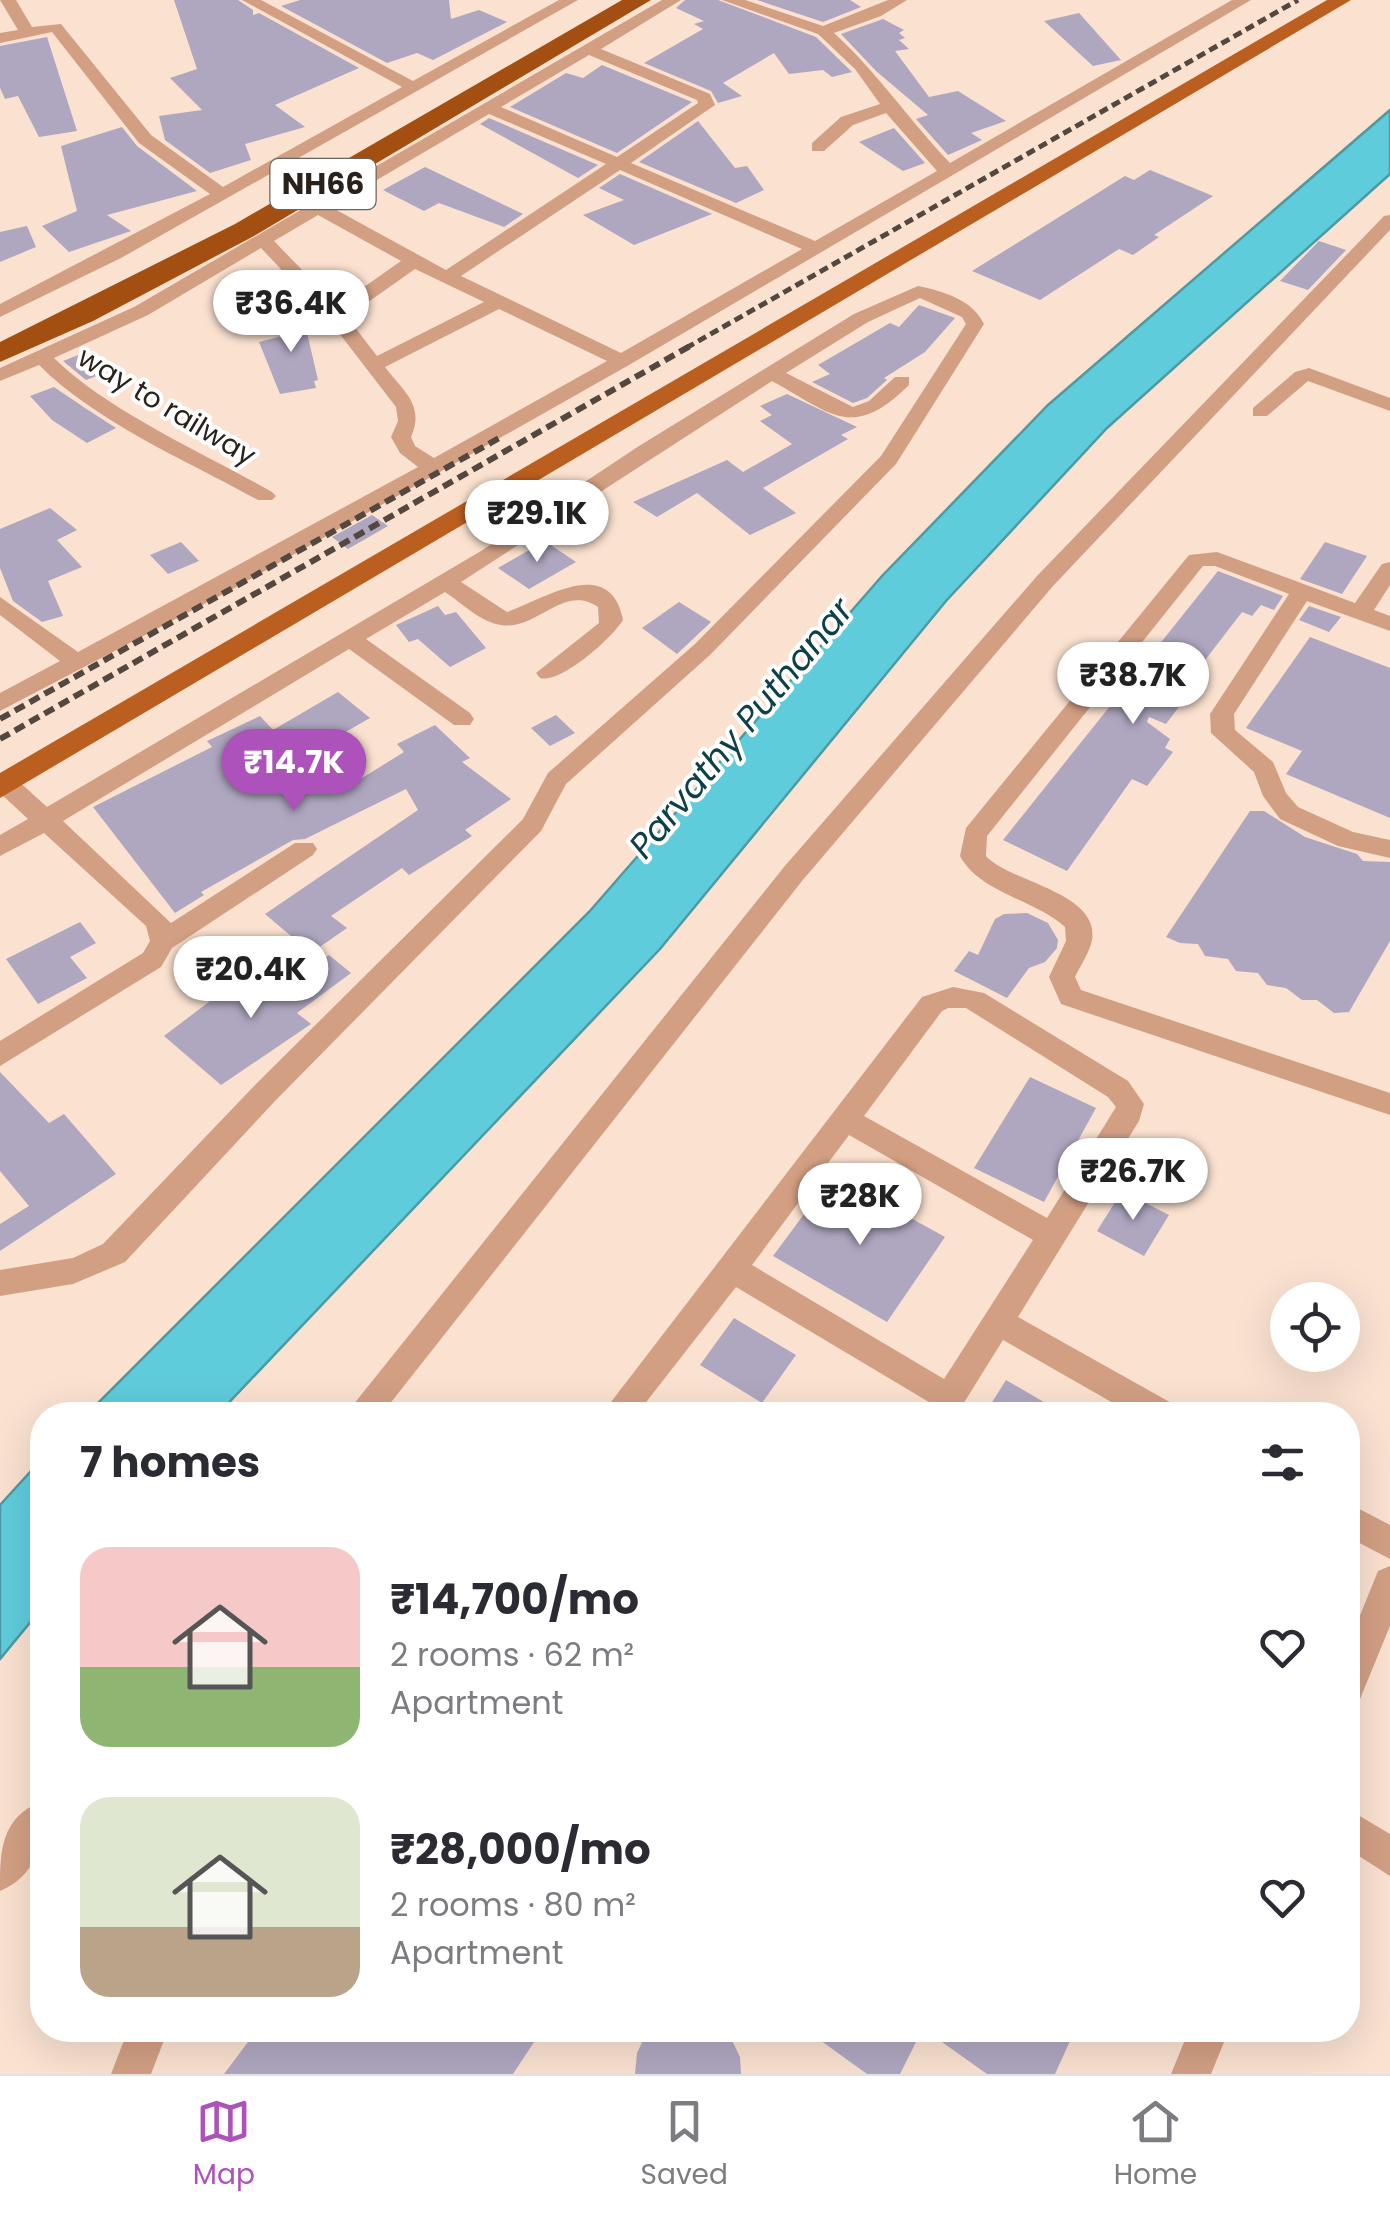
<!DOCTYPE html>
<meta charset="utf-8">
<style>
:root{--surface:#fff;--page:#f2f2f3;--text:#2b2b33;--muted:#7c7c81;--line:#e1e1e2;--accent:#ad51bb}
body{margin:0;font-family:Poppins,sans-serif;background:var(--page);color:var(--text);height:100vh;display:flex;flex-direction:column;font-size:38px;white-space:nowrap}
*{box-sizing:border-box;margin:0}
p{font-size:32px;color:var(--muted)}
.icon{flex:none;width:55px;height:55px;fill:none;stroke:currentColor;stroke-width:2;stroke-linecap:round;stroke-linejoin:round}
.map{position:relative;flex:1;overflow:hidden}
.panel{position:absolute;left:30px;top:1402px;width:1330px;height:640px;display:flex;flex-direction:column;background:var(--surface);border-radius:40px;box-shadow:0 10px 40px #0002}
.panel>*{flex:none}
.buttons{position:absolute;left:1270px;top:1282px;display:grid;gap:20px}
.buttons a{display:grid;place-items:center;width:90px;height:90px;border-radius:50%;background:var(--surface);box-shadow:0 10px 40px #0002;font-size:50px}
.price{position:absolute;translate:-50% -85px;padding:0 22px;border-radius:35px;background:#fff;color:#222;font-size:32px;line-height:65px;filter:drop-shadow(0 2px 5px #0008)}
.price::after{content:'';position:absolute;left:50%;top:60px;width:30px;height:22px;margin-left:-15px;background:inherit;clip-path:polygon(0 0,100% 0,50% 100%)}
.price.active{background:var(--accent);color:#fff}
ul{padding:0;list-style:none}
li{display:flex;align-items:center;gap:30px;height:250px;padding:0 50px}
li span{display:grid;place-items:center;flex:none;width:280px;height:200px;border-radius:30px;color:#555}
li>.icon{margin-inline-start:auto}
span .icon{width:120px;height:120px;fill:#fffc;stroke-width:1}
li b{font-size:42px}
h2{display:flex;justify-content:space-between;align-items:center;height:120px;padding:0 50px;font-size:42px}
.dock{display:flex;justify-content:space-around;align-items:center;height:140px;border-top:2px solid var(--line);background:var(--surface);font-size:28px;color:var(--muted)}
.dock a{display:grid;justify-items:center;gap:5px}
.dock .active{color:var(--accent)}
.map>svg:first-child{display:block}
.water{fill:#5fccdc;stroke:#4f99a2;stroke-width:2.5}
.building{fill:#afa7c0}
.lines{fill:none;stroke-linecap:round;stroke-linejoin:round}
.minor{fill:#d29f83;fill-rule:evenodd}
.major{fill:#ba5f20;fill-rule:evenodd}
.highway{fill:#a34f11;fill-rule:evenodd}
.rail-far1{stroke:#53473f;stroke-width:5;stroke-dasharray:9 5;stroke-linecap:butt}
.rail{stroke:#53473f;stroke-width:6;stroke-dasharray:11 6;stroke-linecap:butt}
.labels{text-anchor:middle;stroke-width:8;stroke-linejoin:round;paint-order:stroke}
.far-street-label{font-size:28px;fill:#2a211b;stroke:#fff}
.shield{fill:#fff;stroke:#6a645f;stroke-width:2.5}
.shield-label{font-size:30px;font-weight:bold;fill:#2a211b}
.water-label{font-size:35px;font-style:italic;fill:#0d4047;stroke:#fff}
</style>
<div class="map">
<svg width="1390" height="2074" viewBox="0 0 1390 2074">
<rect width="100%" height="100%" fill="#fae1d0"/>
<path class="water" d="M1390 110V174L1107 428 946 601 660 949 217 1415H86L589 912 882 576 1048 405Z
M42 1459V1608L0 1659V1505Z"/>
<path class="building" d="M174 0H238L253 10V15L259 13 359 68 275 105 305 127 245 144 251 160 210 173 165 140 159 116 202 110 170 78 197 69Z
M300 0H449L451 19 479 10 507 22 433 60 417 53 387 63 281 6Z
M685 0H718L816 37 852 72 832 77 823 70 789 74 774 53 723 83 742 96 718 103 711 91 644 63 703 29 694 24 704 21 676 8Z
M757 0H850L861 7 823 22Z
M1079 13 1121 60 1093 66 1044 21Z
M883 19 904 30 899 33 905 38 899 40 909 49 895 51 929 97 958 91 1006 121 971 133 982 140 948 155 916 119 928 115 876 71 841 34Z
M47 37 77 131 39 137 18 96 5 99 0 88V46Z
M602 65 692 102 617 153 510 107 566 73 583 78Z
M489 118 598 165 578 178 480 124Z
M698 121 735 168 747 166 764 190 736 203 639 162Z
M122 127 137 146 197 191 107 215 131 231 69 252 42 226 77 211 61 146Z
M894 128 925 163 903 171 859 142Z
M425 167 523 214 504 227 439 203 424 211 383 190Z
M1150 170 1213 196 1154 235 1159 237 1133 255 1119 249 1040 300 972 271 1125 176 1134 180Z
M620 174 712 214 634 245 583 215 624 200 599 188Z
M27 226 36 247 0 262V232Z
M1319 241 1346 250 1308 290 1280 281Z
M919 305 955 318 925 352 884 378 887 380 867 398 853 403 812 382 830 374 818 365 890 323 899 327Z
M301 307 318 380 314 381 316 388 280 394 259 342 283 336 278 316Z
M81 354 104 373 86 380 63 361Z
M54 387 85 408 116 428 87 443 52 420 30 396Z
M787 394 857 427 841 435 848 439 763 488 796 513 750 535 697 493 657 517 633 502 727 460 743 472 792 444 760 421 772 415 760 406Z
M50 508 77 530 57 540 82 567 48 581 63 616 42 622 13 601 0 568V529Z
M372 515 388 526 348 549 332 537Z
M545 541 576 562 529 589 498 568Z
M181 542 199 561 168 574 150 555Z
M1325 542 1367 556 1342 594 1300 579Z
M1218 571 1283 596 1274 610 1261 605 1252 616 1242 612 1199 668 1206 671 1166 724 1149 717 1147 722 1170 739 1165 748 1173 752 1147 786 1132 779 1067 871 1003 840Z
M679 602 711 622 677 654 642 628Z
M438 606 445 615 456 612 486 648 450 667 418 639 409 642 396 625Z
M1309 606 1341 617 1329 632 1299 620Z
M1310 637 1390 668V818L1286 774 1302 751 1246 728Z
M338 692 370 718 300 758 338 793 404 752 397 744 435 725 470 758 462 762 511 799 465 830 472 836 409 875 402 868 331 916 347 928 311 953 265 914 418 810 406 789 305 839 293 840 201 892 204 895 175 913 93 807 212 747 207 741 260 716 273 730Z
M556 715 575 733 550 746 531 728Z
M1250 811H1264L1305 837 1357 854 1363 861 1390 862V941L1349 1012 1334 1013 1317 1000H1302L1286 988 1267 985 1258 973 1236 971 1228 959 1205 956 1198 944 1180 943 1166 937Z
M1027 913 1048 923 1058 940 1057 948 1045 962 1029 968 1007 998 954 971 969 951 978 955 995 919 1004 914Z
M80 922 96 943 70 957 87 978 38 1004 6 959Z
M329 955 351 973 297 1013 311 1024 221 1085 164 1036 243 976 272 996Z
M0 1072 49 1123 64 1114 116 1174 0 1251V1224L29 1206 0 1171Z
M1030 1077 1096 1108 1044 1202 974 1168Z
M833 1175 945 1237 887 1322 773 1256Z
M1122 1191 1169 1215 1144 1256 1097 1231Z
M734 1318 796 1355 762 1403 700 1365Z
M1006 1380 1066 1415H984Z
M257 2030H542L513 2074H224Z
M648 2030H727L740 2057 741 2074H635L637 2053Z
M806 2030H922L900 2074H867Z
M925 2030H1075L1055 2074H987Z"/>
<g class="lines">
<path class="minor" d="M0 0H16L32 27 61 24 151 135 223 187 402 87 242 0H261L413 81 559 0H578L121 258 0 317V304L210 194 139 143 52 32 0 43V33L18 30Z
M662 0H681L601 49 710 94 715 105 631 163 815 241 937 171 886 113 853 125 824 151H812V143L841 117 880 104 855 69 818 34 722 0H745L823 26 888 0H907L881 16 834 33C877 72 909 120 950 163L1232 0H1251L629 365 231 590 0 711V693L60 661 0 615V597L78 652 418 467 400 453 391 437 398 421 396 407 329 320 261 248 148 315 54 358C109 412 204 453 272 492L276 496 272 500H258C187 461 96 422 39 365L0 381V368L134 307ZM589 55 697 100 698 103 617 157 501 107ZM489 114 606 164 446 270 331 207ZM620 170 802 249 621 353 461 276ZM318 215 401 261 337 306 274 241ZM415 269 484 302 377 356 347 317ZM499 309 607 361 434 458 415 446 411 437C425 405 404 392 385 367Z
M1390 215V230L1053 586 802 881 381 1415H345L784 867 1037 576 1384 216Z
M918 286C943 291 973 300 984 324L896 464 711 654 566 784 541 831 276 1100 125 1262 73 1284 0 1296V1270L73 1258 103 1244 256 1084 523 819 548 773 695 644 881 456 966 324 962 317 920 298 868 322 786 373 853 407 869 401 895 377H909V385C852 441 832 414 772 381L461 582 507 612C543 600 610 553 623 620 612 638 561 684 540 678L536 673 599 623 598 607C563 583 537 631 501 625 480 622 462 603 445 592L366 639 470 713 474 719 470 725H454L349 649 63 821 171 923 295 843H313L317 849 313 855 172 948 161 967 0 1066V1041L143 953 150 941 146 926 44 833 0 856V835L28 819 0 793V777L15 778 47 807 481 551 639 446 854 314Z
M1309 368 1390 398V411L1308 381 1267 416H1253V408L1295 372Z
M1217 552 1355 603 1382 564 1390 562V585L1374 610 1390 616V631L1307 601 1234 714 1235 730 1273 762 1286 793 1298 807 1353 832 1390 840V858L1338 846 1280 819 1263 796 1254 772 1211 733 1210 714 1289 594 1215 566H1203L987 836 986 856C1009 882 1100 892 1092 940 1090 952 1080 966 1075 977L1081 990 1390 1093V1115L1061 1004 1049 977 1066 941 1065 927C1034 899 980 893 960 856L966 828 1189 555Z
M953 987 984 993 1128 1081 1144 1104 1139 1121 1018 1317 1175 1405 1180 1415H1134L1003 1340 960 1409 949 1414 736 1287 636 1415H601L922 997ZM948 1008H966L1108 1097 1116 1107 1047 1218 864 1116 942 1011ZM849 1135 1033 1240 944 1379 752 1265Z
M1348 1503 1390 1525V1559L1348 1537Z
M1390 1566V1626L1360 1699 1348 1705V1645L1378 1571Z
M42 1801C44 1838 40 1874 0 1891 0 1852 0 1818 42 1801Z
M1348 1809 1390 1834V1876L1348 1849Z
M128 2030H168L151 2074H111Z
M1189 2030H1229L1211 2074H1171Z"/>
<path class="major" d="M1327 0H1351L0 798V773Z"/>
<path class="highway" d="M622 0H651L254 236 93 321 0 362V342L235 224Z"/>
<path class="rail-far1" d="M686 348 1298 0"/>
<path class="rail" d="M0 719 501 437
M0 739 690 346"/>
</g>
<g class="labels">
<g class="far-street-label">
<text transform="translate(167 406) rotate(31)" y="10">way to railway</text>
</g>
<rect class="shield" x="270.5" y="159" width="105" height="50" rx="8"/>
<g class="shield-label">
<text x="323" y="194">NH66</text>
</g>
<g class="water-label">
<text transform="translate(741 728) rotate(-50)" y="12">Parvathy Puthanar</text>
</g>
</g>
</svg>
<div class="buttons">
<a><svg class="icon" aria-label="locate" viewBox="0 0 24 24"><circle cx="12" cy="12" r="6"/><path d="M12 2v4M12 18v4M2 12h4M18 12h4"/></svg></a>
</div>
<b class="price" style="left:291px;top:355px">₹36.4K</b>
<b class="price" style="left:537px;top:565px">₹29.1K</b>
<b class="price" style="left:1133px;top:727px">₹38.7K</b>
<b class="price active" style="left:294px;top:814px">₹14.7K</b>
<b class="price" style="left:251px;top:1021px">₹20.4K</b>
<b class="price" style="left:1133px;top:1223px">₹26.7K</b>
<b class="price" style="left:860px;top:1248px">₹28K</b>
<section class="panel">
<h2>7 homes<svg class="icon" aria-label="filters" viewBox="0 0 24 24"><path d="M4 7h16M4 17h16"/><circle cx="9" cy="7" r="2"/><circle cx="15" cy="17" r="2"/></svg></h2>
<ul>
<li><span style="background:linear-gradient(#f6c9c9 60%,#8fb573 0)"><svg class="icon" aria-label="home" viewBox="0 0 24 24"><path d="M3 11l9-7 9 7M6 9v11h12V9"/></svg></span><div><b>₹14,700/mo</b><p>2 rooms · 62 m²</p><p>Apartment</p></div><svg class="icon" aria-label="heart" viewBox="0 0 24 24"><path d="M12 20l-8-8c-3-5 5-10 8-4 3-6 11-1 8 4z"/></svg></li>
<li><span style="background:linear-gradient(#dfe7d0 65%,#b9a48a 0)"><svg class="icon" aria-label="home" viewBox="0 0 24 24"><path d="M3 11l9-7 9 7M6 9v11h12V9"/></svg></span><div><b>₹28,000/mo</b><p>2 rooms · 80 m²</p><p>Apartment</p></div><svg class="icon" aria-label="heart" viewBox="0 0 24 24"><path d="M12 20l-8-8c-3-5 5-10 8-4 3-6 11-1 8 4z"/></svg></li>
</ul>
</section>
</div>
<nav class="dock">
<a class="active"><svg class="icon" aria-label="map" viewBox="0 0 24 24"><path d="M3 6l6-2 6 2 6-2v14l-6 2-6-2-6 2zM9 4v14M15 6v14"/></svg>Map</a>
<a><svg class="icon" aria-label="saved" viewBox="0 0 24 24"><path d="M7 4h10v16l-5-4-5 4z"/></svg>Saved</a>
<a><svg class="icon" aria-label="home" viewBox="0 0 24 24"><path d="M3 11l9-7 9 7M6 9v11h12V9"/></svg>Home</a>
</nav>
